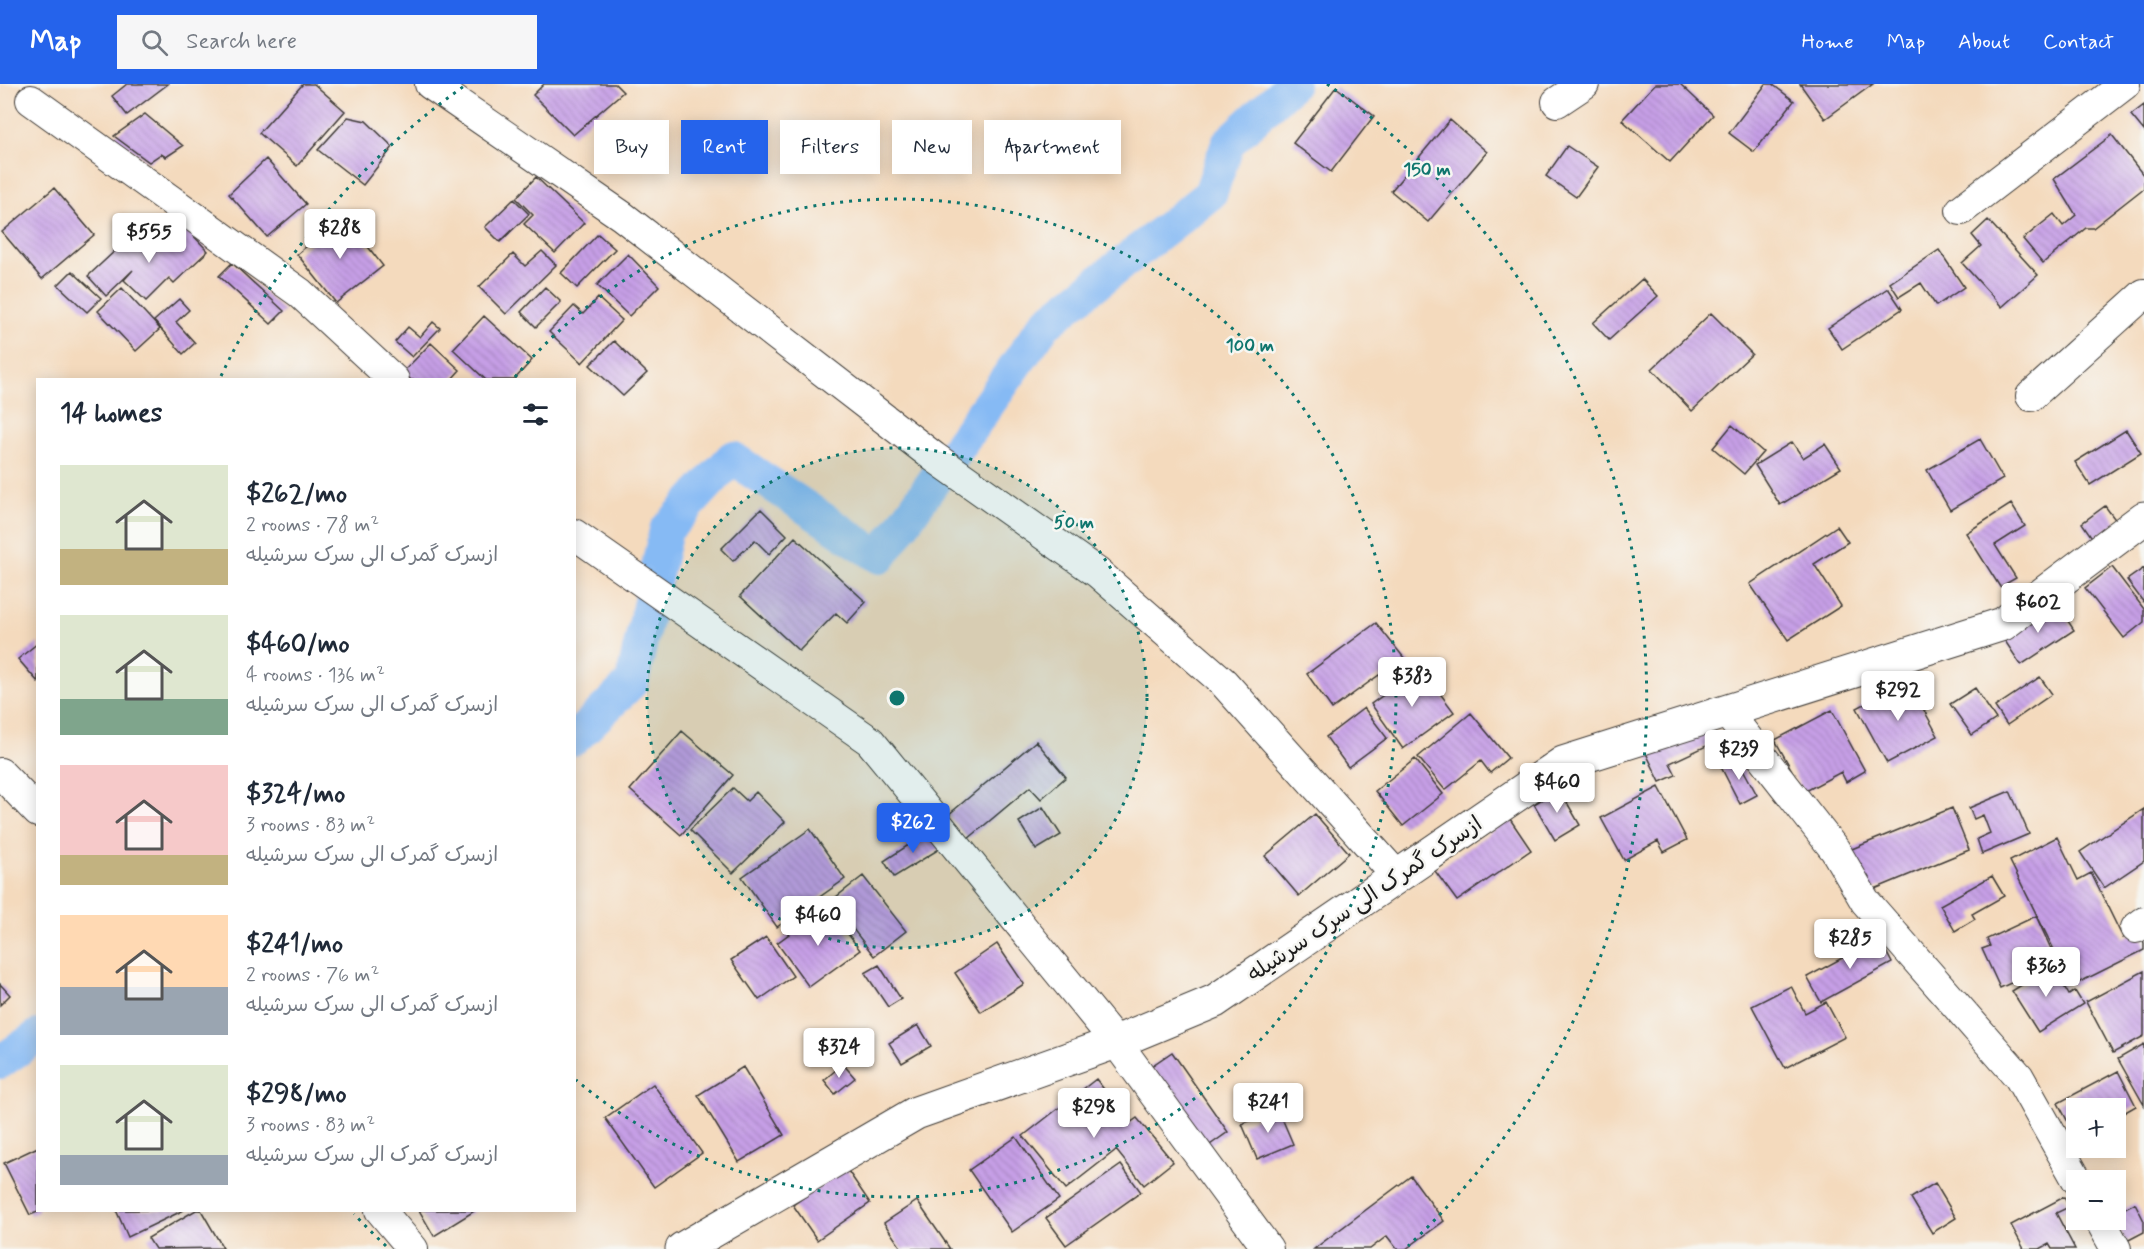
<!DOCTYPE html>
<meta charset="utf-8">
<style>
:root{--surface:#fff;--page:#f6f6f7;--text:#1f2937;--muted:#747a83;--accent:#2563eb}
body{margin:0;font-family:Mynerve,"Playpen Sans Arabic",sans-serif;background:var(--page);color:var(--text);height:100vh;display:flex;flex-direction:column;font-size:22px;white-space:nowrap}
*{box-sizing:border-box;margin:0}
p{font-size:20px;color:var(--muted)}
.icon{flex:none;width:33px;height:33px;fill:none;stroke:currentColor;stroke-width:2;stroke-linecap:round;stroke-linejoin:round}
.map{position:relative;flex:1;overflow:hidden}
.drawer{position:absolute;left:36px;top:294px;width:540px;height:834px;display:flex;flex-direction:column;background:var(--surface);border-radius:0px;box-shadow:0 3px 15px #0003}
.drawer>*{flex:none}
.banner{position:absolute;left:594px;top:36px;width:570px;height:54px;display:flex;gap:12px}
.buttons{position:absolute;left:2066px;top:1014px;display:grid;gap:12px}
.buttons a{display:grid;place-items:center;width:60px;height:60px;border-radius:0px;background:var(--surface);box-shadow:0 3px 15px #0003;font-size:30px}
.price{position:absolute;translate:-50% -51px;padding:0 14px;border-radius:6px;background:#fff;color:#222;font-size:20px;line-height:39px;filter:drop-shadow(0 2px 3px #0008)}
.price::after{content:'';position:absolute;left:50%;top:36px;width:18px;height:14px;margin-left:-9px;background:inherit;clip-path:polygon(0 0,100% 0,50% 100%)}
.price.selected{background:var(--accent);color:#fff}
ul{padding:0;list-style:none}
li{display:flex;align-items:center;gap:18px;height:150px;padding:0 24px}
li span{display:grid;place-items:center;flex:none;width:168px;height:120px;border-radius:0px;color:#555}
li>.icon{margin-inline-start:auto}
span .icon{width:72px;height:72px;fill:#fffc;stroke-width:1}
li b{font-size:26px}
h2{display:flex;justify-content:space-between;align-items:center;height:72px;padding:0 24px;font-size:26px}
.pill{padding:0 21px;border-radius:0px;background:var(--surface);box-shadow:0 3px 15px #0003;font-size:21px;line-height:54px}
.pill.selected{background:var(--accent);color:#fff}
header{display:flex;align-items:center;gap:36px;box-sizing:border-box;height:84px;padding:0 30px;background:var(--accent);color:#fff}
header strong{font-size:28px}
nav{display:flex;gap:33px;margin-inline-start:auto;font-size:21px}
.search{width:420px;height:54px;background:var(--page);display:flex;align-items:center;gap:15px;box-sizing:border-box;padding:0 21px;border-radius:0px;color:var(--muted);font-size:22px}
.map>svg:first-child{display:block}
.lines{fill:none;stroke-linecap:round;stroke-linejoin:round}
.canal{stroke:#86baf4;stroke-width:34}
.building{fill:url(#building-back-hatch)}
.minor-casing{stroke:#3c3834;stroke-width:32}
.tertiary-casing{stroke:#3c3834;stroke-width:35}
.minor{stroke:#fff;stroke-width:30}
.tertiary{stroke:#fff;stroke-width:33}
.ring{fill:none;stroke:#0f766e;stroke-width:3;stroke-dasharray:3 6}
.labels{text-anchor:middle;stroke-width:5;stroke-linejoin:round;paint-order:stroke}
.street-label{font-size:22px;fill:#1c1c1c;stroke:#f6f6f2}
.centre{fill:#0f766e;stroke:#f6f6f2;stroke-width:3}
.ring-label{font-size:18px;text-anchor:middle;font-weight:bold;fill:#0f766e;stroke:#f6f6f2;stroke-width:5;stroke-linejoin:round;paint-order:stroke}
</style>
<header>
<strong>Map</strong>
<div class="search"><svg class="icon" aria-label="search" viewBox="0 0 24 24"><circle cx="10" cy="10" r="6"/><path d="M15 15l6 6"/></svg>Search here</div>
<nav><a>Home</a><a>Map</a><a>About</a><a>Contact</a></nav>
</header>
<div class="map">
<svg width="2144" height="1165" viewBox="0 0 2144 1165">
<defs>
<pattern id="building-back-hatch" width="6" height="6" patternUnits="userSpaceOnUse" patternTransform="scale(1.5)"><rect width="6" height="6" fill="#c69fe6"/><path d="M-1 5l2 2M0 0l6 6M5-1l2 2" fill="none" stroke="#aa88c5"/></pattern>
</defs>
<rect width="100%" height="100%" fill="#f6f6f2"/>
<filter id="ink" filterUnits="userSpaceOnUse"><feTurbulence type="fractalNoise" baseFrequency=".0167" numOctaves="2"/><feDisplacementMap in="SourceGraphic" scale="12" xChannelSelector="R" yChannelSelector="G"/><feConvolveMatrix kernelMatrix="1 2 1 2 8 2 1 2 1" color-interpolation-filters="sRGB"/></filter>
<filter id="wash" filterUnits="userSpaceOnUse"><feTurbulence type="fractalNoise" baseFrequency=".008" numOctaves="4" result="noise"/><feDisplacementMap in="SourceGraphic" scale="24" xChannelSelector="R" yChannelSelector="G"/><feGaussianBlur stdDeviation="1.35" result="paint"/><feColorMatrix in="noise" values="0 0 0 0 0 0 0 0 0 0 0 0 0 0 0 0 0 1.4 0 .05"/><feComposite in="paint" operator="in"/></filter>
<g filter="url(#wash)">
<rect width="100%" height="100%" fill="#f4dabd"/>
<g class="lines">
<path class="canal" d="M574 655 632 598 666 446 732 374 880 473 1045 240 1210 110 1228 59 1292 0
M0 978 38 952"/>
</g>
<g id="blocks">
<path class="building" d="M127 0H168L127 31 112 12Z
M303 0H314L345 27 297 82 259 49Z
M544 0H615L623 8 573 51 533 11Z
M1655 0H1680L1713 31 1670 78 1622 36Z
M1766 0H1772L1794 17 1754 68 1729 49Z
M1800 0H1873L1825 35Z
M1336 3 1374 32 1331 88 1293 59Z
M2144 21V47L2131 31Z
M145 30 183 62 166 73 161 70 149 78 114 52Z
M348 33 366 37 393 63 363 101 318 66Z
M1450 36 1487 68 1428 138 1391 107Z
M2112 51 2144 92V104L2093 144H2086L2043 179 2023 155 2054 130 2063 142 2076 131 2054 95Z
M1567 62 1598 83 1576 113 1546 92Z
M266 75 306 120 267 153 229 110Z
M536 93 584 139 555 169 524 140 533 131 516 114Z
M54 104 94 151 42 195 2 148Z
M514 115 529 130 500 158 485 143Z
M344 132 383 182 336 219 297 170Z
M1988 136 2038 191 2002 223 1962 179 1981 162 1972 151Z
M182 140 208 167 174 199 169 194 146 217 124 196 133 186 106 212 88 192 132 151 151 170Z
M598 150 615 165 577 204 561 189Z
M1939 166 1964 203 1936 222 1921 199 1899 213 1890 199Z
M542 167 556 181 506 230 479 203 513 170 525 182Z
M628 170 659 202 629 232 597 201Z
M232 179 284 227 271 240 219 192Z
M72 187 101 214 87 228 58 201Z
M1642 195 1658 212 1609 256 1593 239Z
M545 203 561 218 536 243 521 228Z
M122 204 160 245 136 267 98 227Z
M1888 204 1902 225 1842 265 1828 244Z
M598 214 622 236 582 279 549 248 574 222 583 230Z
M179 215 189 226 176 238 195 259 183 270 154 237Z
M1711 229 1752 270 1692 327 1652 285Z
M484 232 532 276 514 296H486L453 265Z
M433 238 440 244 412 273 395 258 408 243 420 253Z
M614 257 647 289 623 312 590 281Z
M431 259 460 286 451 296H411L403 288Z
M1732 341 1763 368 1744 390 1713 364Z
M2126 346 2141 369 2090 401 2075 378Z
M1980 355 2003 395 1950 426 1927 386Z
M1792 358 1803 374 1825 360 1841 384 1780 421 1755 381Z
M2011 420 2025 442 1995 461 2016 494 2000 503 1966 449Z
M2105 422 2117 438 2093 455 2082 439Z
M761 425 787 451 769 470 755 456 733 477 721 465Z
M1837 442 1848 458 1814 480 1841 522 1788 556 1750 500Z
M795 453 866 518 847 539 836 529 799 567 740 512Z
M2112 483 2144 525V538L2124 554 2085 504Z
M2144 484V519L2127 496Z
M2056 519 2074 546 2021 581 2003 554Z
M1376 539 1413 585 1388 603 1379 591 1332 625 1307 590Z
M38 559V598L18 575Z
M1421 584 1454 628 1403 665 1371 620Z
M2040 593 2052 610 2007 641 1995 623Z
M1908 597 1938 652 1887 679 1857 624Z
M1975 604 1996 635 1972 651 1950 620Z
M1364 624 1387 654 1348 683 1326 653Z
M1832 626 1865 687 1846 698 1841 688 1804 708 1775 656Z
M1471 629 1508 674 1490 689 1481 677 1445 706 1418 673Z
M1705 642 1713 659 1670 679 1676 691 1660 698 1646 669Z
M682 647 733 691 681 751 630 706Z
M1036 657 1066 693 1041 715 1030 703 968 755 948 731Z
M1737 674 1757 711 1740 720 1721 683Z
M1415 675 1443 710 1403 742 1375 707Z
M1659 703 1687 756 1664 768 1658 757 1624 776 1601 734Z
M733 704 747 717 756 708 785 738 733 789 690 746Z
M1559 705 1580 741 1555 756 1534 720Z
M2010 707 2029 750 1982 770 1977 755 1990 749 1983 731 1974 735 1969 724Z
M1043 723 1061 751 1036 766 1019 738Z
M1952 724 1969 766 1865 809 1847 767Z
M2144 725V777L2104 804 2080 768Z
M1315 730 1349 769 1299 812 1265 772Z
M1510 735 1531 766 1457 817 1435 787Z
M810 745 845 795 777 843 742 793Z
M930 747 941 764 894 793 884 777Z
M2057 753 2078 796 2091 789 2123 854 2138 846 2144 859V866L2072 902 2010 777Z
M863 792 906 847 874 872 831 817Z
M1992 792 2004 812 1972 830 1975 835 1955 847 1940 821Z
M827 822 860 866 809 903 777 859Z
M2036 832 2057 878 2000 904 1982 865 1990 862 1987 855Z
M766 853 793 892 759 916 731 876Z
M1879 854 1892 879 1821 918 1807 893Z
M997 860 1024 900 981 928 955 889Z
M2057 879 2062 887 2057 890 2069 911 2075 907 2083 920 2038 948 2012 907Z
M879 881 901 915 888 923 865 889Z
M2144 887V952L2113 969 2086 918Z
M0 900 10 911 0 921Z
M1791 902 1805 929 1826 918 1845 953 1785 984 1752 922Z
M918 941 931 962 902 979 889 959Z
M2144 960V1021L2118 975Z
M1172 968 1228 1048 1207 1063 1150 983Z
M843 980 855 994 835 1010 824 996Z
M743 983 784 1051 739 1078 698 1011Z
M2118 987 2136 1022 2115 1034V1024H2076V1053L2058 1019Z
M1096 995 1130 1039 1137 1034 1173 1078 1144 1101 1116 1066 1066 1105 1023 1052Z
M653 1000 702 1069 654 1103 605 1034Z
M1278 1025 1293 1060 1257 1075 1242 1040Z
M1016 1053 1059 1115 1012 1148 969 1086Z
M38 1063V1128L30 1131 4 1079Z
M1121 1081 1141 1108 1066 1161 1046 1134Z
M846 1084 870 1119 817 1156 793 1121Z
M1411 1092 1444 1137 1406 1165H1397L1387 1152 1370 1165H1314Z
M1935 1099 1956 1134 1932 1149 1911 1114Z
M2064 1113 2069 1123 2056 1129 2075 1165H2052L2049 1160 2040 1165H2024L2011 1141Z
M917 1117 950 1165H902L884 1139Z
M2135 1119 2144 1137V1148L2125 1158 2115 1136V1129Z
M116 1126H184L128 1153Z
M196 1126H201L223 1164 155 1165 148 1154Z
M419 1126H476L434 1152Z"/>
</g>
</g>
<g filter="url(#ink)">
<use href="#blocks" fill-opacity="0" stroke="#3c3834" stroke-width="1.5"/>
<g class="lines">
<g class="minor-casing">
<path id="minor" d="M430 0 622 132 934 373 1098 489 1223 598 1396 791
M31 16 300 209 394 296
M1557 18 1584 0
M1961 126 2125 0
M2031 312 2144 210
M574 450 870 657 1116 958 1268 1165
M1726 627 1835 766 1865 817 2019 993 2077 1096
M0 689 38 728
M2136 844 2144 838
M380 1126 413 1165
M2100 1136 2116 1165"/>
</g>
<g class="tertiary-casing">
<path id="tertiary" d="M682 1165 916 1029 1116 958 1215 917 1563 679 2003 540 2144 434"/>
</g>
<use href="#minor" class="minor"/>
<use href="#tertiary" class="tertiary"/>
</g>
</g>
<circle cx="897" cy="614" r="250" fill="#0f766e" fill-opacity=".12"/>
<g class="ring">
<circle cx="897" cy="614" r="250"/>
<path d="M515 293A499 499 0 1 1 576 996"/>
<path d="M386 1162A749 749 0 0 1 354 1130M221 292A749 749 0 0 1 467 0M1327 0A749 749 0 0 1 1408 1162"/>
</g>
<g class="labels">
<g class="street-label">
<text transform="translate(1364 814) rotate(-34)" y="8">ازسرک گمرک الی سرک سرشیله</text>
</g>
</g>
<circle cx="897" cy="614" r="9" class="centre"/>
<g class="ring-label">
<text x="1427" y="91">150 m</text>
<text x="1250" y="267">100 m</text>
<text x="1074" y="444">50 m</text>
</g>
</svg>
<div class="buttons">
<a>+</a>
<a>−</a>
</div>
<b class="price" style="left:340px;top:176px">$288</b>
<b class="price" style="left:149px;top:180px">$555</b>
<b class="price" style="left:2038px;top:550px">$602</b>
<b class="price" style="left:1412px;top:624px">$383</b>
<b class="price" style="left:1898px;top:638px">$292</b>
<b class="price" style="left:1739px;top:697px">$239</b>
<b class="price" style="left:1557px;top:730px">$460</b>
<b class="price selected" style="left:913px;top:770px">$262</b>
<b class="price" style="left:818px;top:863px">$460</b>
<b class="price" style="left:1850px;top:886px">$285</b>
<b class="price" style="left:2046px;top:914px">$363</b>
<b class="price" style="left:839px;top:995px">$324</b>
<b class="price" style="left:1268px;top:1050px">$241</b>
<b class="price" style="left:1094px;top:1055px">$298</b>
<div class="banner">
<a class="pill">Buy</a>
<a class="pill selected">Rent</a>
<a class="pill">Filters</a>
<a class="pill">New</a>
<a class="pill">Apartment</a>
</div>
<section class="drawer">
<h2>14 homes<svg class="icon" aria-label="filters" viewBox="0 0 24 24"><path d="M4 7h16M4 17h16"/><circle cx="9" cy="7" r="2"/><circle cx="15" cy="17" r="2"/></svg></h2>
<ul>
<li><span style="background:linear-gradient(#dfe7d0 70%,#c2b280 0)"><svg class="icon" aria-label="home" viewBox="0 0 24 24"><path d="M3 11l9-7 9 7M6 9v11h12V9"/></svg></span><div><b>$262/mo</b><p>2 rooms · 78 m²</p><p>ازسرک گمرک الی سرک سرشیله</p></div></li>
<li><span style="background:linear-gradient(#dfe7d0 70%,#7fa58c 0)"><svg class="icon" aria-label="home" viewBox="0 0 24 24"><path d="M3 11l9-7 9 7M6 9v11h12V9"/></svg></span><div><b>$460/mo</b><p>4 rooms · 136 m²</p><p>ازسرک گمرک الی سرک سرشیله</p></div></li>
<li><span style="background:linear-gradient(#f6c9c9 75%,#c2b280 0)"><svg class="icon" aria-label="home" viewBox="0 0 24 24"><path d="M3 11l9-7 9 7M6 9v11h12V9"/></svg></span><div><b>$324/mo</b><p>3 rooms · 83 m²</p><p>ازسرک گمرک الی سرک سرشیله</p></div></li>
<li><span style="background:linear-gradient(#ffd9b3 60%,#9aa5b1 0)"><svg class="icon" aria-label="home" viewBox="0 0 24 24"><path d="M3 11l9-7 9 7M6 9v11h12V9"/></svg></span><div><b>$241/mo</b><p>2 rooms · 76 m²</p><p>ازسرک گمرک الی سرک سرشیله</p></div></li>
<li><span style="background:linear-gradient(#dfe7d0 75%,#9aa5b1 0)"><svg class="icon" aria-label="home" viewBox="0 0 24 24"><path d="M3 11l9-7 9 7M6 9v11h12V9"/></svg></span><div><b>$298/mo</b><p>3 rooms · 83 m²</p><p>ازسرک گمرک الی سرک سرشیله</p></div></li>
</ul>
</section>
</div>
